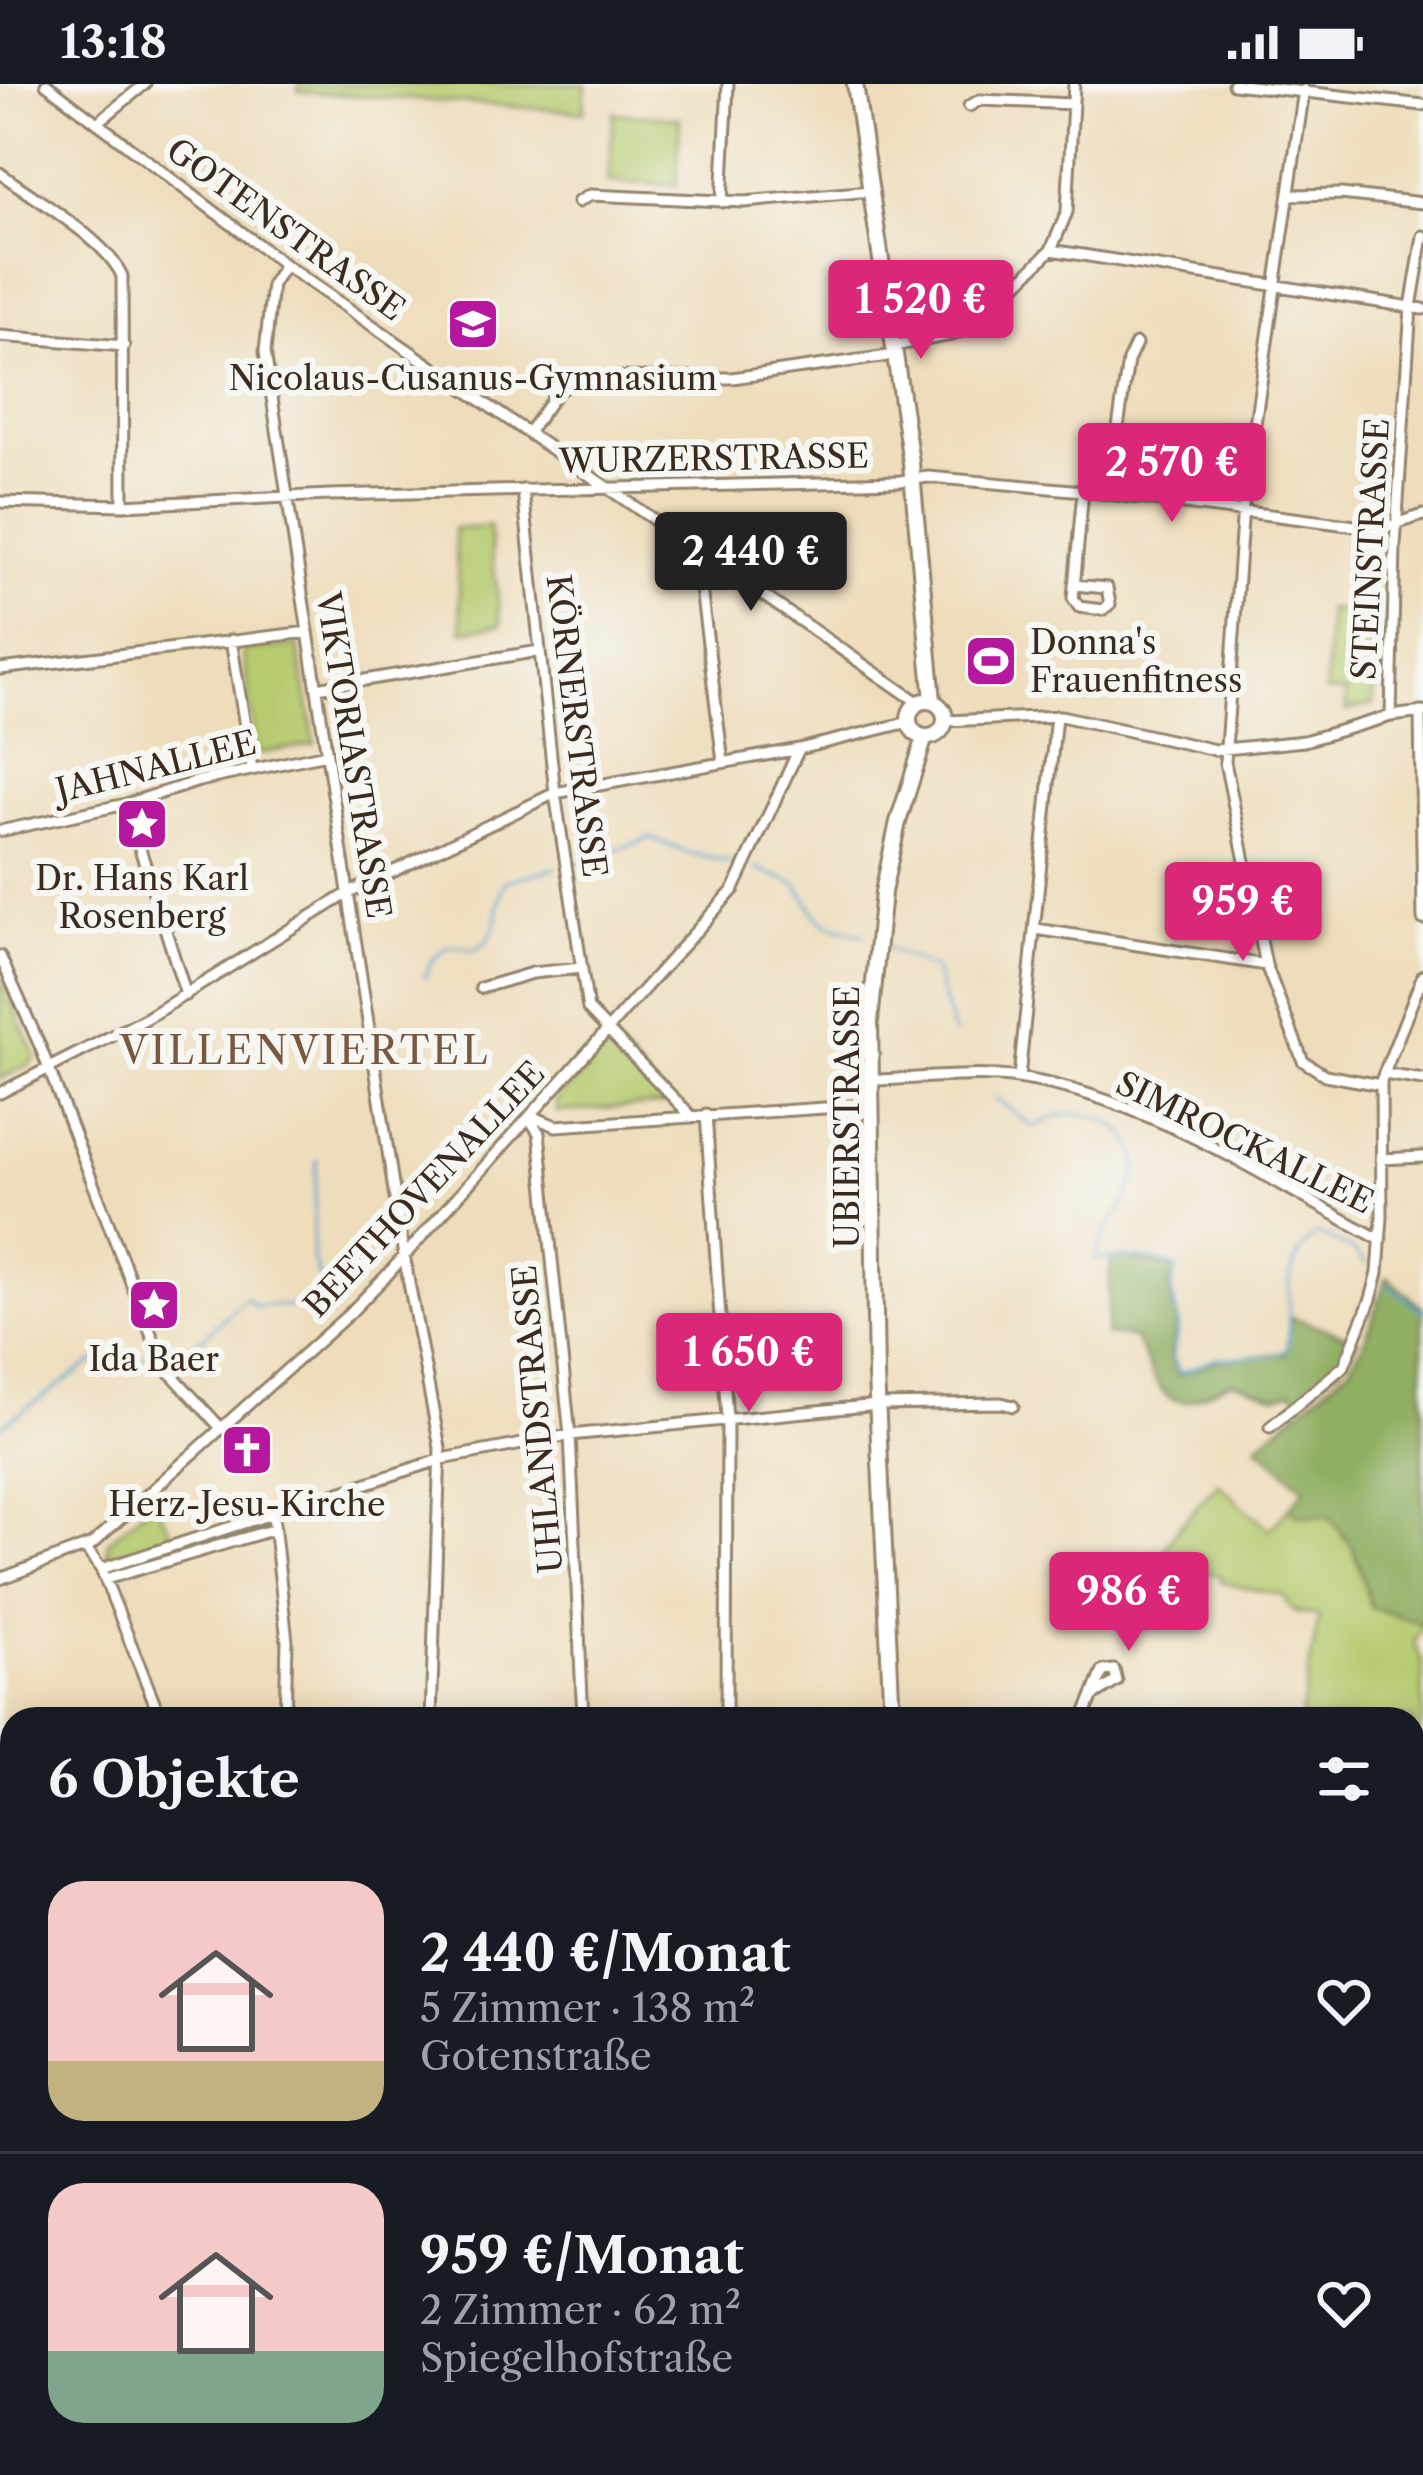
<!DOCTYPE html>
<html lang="de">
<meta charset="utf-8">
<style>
:root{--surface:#171b24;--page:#242831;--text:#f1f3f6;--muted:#9ea1a6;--line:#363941;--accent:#db2777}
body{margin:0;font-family:"Libre Caslon Text",serif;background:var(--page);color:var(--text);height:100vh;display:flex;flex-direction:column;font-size:45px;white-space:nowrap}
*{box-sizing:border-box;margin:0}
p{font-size:39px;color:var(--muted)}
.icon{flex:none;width:66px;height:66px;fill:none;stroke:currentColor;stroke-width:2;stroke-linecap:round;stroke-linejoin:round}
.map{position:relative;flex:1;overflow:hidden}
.side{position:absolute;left:0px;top:1623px;width:1425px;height:768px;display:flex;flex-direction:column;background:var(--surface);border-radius:36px 36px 0 0;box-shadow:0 6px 30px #0003}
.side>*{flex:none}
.price{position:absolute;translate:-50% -102px;padding:0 27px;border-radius:12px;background:var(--accent);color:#fff;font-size:39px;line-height:78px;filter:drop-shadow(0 3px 6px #0008)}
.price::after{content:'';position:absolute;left:50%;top:72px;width:36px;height:27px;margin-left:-18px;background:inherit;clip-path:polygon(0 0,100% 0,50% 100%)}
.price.on{background:#222;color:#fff}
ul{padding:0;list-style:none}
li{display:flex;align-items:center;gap:36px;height:300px;padding:0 48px}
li+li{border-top:3px solid var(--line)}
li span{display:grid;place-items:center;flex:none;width:336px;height:240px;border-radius:36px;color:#555}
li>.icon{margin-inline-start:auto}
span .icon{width:144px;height:144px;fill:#fffc;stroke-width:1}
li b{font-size:51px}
h2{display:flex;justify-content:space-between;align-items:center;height:144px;padding:0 48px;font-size:51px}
.status{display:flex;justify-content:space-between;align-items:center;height:84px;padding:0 60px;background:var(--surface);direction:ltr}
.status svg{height:33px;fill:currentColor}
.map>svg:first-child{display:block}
.green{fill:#b6cb6f;stroke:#787a46;stroke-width:3}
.forest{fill:#90af62;stroke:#666c40;stroke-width:3}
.water{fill:#56a4cf;stroke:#486776;stroke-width:3}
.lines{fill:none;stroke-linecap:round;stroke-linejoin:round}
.stream{stroke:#56a4cf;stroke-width:3}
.minor-casing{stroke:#94846c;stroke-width:15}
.tertiary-casing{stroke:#94846c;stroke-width:18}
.secondary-casing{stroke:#94846c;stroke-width:20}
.minor{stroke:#fff;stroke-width:9}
.tertiary{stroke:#fff;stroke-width:12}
.secondary{stroke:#fff;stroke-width:14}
.labels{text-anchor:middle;stroke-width:12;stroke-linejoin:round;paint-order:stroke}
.street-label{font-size:33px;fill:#3b2a1e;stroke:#f6f6f2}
.poi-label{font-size:33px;fill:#3b2a1e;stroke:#f6f6f2}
.quarter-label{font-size:39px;letter-spacing:3px;fill:#79583f;stroke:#f6f6f2}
</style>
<div class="status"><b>13:18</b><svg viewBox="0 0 49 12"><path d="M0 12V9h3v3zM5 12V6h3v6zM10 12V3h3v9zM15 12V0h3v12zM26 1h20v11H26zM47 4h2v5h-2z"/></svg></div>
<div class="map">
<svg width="1423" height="2391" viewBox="0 0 1423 2391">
<rect width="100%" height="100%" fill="#f6f6f2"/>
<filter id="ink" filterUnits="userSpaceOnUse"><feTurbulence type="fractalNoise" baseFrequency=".00833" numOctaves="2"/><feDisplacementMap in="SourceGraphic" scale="24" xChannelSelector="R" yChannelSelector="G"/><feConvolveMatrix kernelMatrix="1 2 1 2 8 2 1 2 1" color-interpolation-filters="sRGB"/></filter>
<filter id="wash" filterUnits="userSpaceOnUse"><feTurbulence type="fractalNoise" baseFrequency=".004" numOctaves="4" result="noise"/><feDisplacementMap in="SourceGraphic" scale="48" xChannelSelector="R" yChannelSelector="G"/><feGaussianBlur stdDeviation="2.7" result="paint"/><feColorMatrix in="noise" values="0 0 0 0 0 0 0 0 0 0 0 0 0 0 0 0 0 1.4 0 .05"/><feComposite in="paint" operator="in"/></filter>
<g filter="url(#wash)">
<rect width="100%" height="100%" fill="#edb"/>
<path class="green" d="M299 0H586L584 28 298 7Z
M614 29 680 34 677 101 608 98Z
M489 443 501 541 462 547 454 445Z
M1328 525 1375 531V547L1365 557 1375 558 1373 620 1346 627V609L1326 608Z
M298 561 315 660 256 670 243 567Z
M0 893 36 972 30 980 0 995Z
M613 958 668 1016V1020L557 1028 556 1017Z
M1218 1399 1269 1446 1290 1423 1298 1431 1329 1432 1353 1463 1371 1523 1423 1540 1414 1559 1423 1578V1634L1413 1667V1635H1300L1319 1532 1293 1527 1282 1511 1222 1499 1220 1491 1158 1479 1177 1445Z
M154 1417 175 1455 116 1473 107 1469 108 1458Z"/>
<path class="forest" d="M1125 1173 1176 1185 1169 1203 1177 1240 1170 1274 1179 1291 1216 1276 1286 1269 1291 1233 1357 1255 1345 1278 1299 1315 1292 1307 1276 1312 1232 1297C1217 1302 1202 1314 1187 1317 1153 1321 1149 1271 1133 1253L1106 1251 1111 1176Z
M1387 1193 1423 1224V1540L1371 1523 1353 1463 1329 1433 1298 1431 1290 1423 1305 1405 1257 1361 1350 1283 1364 1258Z"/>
<path class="water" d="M1423 1738V2391H1218L1221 2379H1413V1762Z"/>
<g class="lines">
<path class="stream" d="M579 778 651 754 688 769 738 780
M757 785 797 800 816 831 828 841 864 851
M885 863 934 885 954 951
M425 893 432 876 450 862 475 866C504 851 493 822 505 797L556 784
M995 1014 1031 1042C1045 1041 1053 1031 1066 1030 1084 1028 1107 1034 1120 1046 1170 1091 1096 1140 1097 1175 1121 1176 1153 1170 1177 1184L1171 1205 1179 1241 1172 1274 1180 1289 1216 1274 1273 1272 1288 1265C1292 1221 1278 1180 1317 1150L1351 1165 1367 1180
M317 1076 312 1173 321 1198
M1386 1200 1423 1227
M170 1269 198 1259 245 1214 257 1223C282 1216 302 1233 322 1210
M0 1343 92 1278 151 1273"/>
</g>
</g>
<g filter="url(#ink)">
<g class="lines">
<g class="minor-casing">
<path id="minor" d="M46 0 285 181 919 619
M1233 0 1423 21
M1304 6 1243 422 1225 678 1266 881 1303 977 1325 991 1380 1001
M969 22 980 16 1073 20
M97 39 145 0
M0 89C33 114 106 155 122 192L123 421
M1289 111 1341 110 1423 119
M578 118 590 111 744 118 871 107
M722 118 728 0
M1051 166 1423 225
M285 181 272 200 265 268 404 1172 440 1364 431 1635
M0 252 124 262
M893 262 952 251 976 241 1051 166 1067 128 1074 0
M528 349 558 307 583 293 732 294 895 271
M523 406 555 709 588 925 690 1031
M1108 410 1128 277 1136 260
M0 418 123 421 330 411 900 397 928 393 1083 407 1379 445 1423 431
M696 465 723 678
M1074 501 1107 504 1110 520 1103 526 1079 523 1073 514 1083 407
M231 556 252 685
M0 585 308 548
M317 604 539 567
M1420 628 1423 835
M1391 632 1395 462 1411 223 1423 152
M946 637 1061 632 1215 666 1304 657 1391 632 1423 628
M126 720 186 911
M0 747 126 720 199 697 326 670
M1036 845 1266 881
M0 872 40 962 163 1281 221 1344
M481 904 532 889 581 884
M1384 990 1423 996
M1019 994 1056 632
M870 996C918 995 971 988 1018 994 1148 1013 1268 1096 1381 1156
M0 1009 147 934 347 810 555 709 799 665 909 638
M706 1030 727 1335 726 1635
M531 1032 556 1042 870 1021
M529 1034 539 1049 570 1351 583 1635
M1381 1075 1423 1073
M1270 1343 1344 1282 1371 1215 1378 1189 1382 1133 1381 997 1423 891
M273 1431 287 1557 285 1635
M85 1463 101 1485 161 1635
M101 1485 442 1375 570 1351 878 1321 1001 1319 1013 1322
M0 1495 92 1460 349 1230 388 1190 734 805 799 665
M106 1495 275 1445
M1083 1635 1103 1587 1114 1586 1117 1597 1092 1613
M0 1972 12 1978
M0 2324 12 2338
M195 2379V2391
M417 2379 418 2391
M611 2379 705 2391
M950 2379 951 2391"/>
</g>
<g class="tertiary-casing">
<path id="tertiary" d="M1413 1749 1423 1726
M0 1806H12
M0 2104 12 2112
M0 2321 12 2314
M360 2379 374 2391"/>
</g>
<g class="secondary-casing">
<path id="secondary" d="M855 0 911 379 933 617
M909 635a18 18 0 1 1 36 0a18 18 0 1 1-36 0Z
M892 1635 876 1292 870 938 883 808 898 738 925 653
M668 2391 672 2379"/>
</g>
<use href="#minor" class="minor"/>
<use href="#tertiary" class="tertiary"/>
<use href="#secondary" class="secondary"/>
</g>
</g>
<defs>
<g id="school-square" transform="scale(2.7)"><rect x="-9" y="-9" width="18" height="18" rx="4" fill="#b5179e" stroke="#f6f6f2"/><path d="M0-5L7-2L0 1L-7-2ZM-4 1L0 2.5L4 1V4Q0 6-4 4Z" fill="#fff"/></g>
<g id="stadium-square" transform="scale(2.7)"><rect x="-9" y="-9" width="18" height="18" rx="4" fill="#b5179e" stroke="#f6f6f2"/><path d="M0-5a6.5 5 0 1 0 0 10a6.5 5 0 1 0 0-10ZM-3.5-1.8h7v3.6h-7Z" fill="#fff"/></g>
<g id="sight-square" transform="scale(2.7)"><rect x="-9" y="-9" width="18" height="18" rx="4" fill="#b5179e" stroke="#f6f6f2"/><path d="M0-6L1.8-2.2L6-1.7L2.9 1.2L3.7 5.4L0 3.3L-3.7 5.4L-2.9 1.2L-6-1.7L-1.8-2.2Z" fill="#fff"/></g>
<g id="church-square" transform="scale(2.7)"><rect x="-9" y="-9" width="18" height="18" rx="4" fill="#b5179e" stroke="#f6f6f2"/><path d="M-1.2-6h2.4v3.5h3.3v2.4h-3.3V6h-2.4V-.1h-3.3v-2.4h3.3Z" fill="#fff"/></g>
</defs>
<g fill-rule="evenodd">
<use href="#school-square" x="473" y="240"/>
<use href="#stadium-square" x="991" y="577"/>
<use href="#sight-square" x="142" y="740"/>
<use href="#sight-square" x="154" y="1221"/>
<use href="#church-square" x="247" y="1366"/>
</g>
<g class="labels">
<g class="street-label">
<text transform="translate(286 145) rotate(36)" y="12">GOTENSTRASSE</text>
<text transform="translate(714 374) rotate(-1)" y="12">WURZERSTRASSE</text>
<text transform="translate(1370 465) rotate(-87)" y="12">STEINSTRASSE</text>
<text transform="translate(577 642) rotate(83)" y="12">KÖRNERSTRASSE</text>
<text transform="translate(354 671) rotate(81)" y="12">VIKTORIASTRASSE</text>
<text transform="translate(156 682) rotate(-14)" y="12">JAHNALLEE</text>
<text transform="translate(847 1033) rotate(-90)" y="12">UBIERSTRASSE</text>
<text transform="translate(1245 1058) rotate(26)" y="12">SIMROCKALLEE</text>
<text transform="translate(424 1105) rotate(-47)" y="12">BEETHOVENALLEE</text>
<text transform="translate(537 1335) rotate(-95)" y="12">UHLANDSTRASSE</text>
</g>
<g class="poi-label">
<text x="473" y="306">Nicolaus-Cusanus-Gymnasium</text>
<text x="1030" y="570" text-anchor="start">Donna's<tspan x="1030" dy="38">Frauenfitness</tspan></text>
<text x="142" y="806">Dr. Hans Karl<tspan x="142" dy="38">Rosenberg</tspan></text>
<text x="154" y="1287">Ida Baer</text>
<text x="247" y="1432">Herz-Jesu-Kirche</text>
</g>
<g class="quarter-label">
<text x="305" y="980">VILLENVIERTEL</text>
</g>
</g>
</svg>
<b class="price" style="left:921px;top:278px">1 520 €</b>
<b class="price" style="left:1172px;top:441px">2 570 €</b>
<b class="price on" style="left:751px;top:530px">2 440 €</b>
<b class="price" style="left:1243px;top:880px">959 €</b>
<b class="price" style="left:749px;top:1331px">1 650 €</b>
<b class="price" style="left:1129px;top:1570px">986 €</b>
<section class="side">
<h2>6 Objekte<svg class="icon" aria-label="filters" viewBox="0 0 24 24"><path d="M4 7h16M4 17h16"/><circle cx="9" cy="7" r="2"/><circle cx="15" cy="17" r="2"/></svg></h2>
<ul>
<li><span style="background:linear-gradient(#f6c9c9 75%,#c2b280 0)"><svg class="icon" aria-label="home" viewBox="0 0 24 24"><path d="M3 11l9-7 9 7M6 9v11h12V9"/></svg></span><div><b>2 440 €/Monat</b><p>5 Zimmer · 138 m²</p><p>Gotenstraße</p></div><svg class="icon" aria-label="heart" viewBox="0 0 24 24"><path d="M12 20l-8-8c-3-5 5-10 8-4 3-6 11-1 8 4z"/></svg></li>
<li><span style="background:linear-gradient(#f6c9c9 70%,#7fa58c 0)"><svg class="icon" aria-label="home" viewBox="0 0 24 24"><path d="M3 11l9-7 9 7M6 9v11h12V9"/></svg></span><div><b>959 €/Monat</b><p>2 Zimmer · 62 m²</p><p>Spiegelhofstraße</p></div><svg class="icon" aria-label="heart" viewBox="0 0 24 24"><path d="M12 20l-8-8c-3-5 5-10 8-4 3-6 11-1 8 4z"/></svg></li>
</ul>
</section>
</div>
